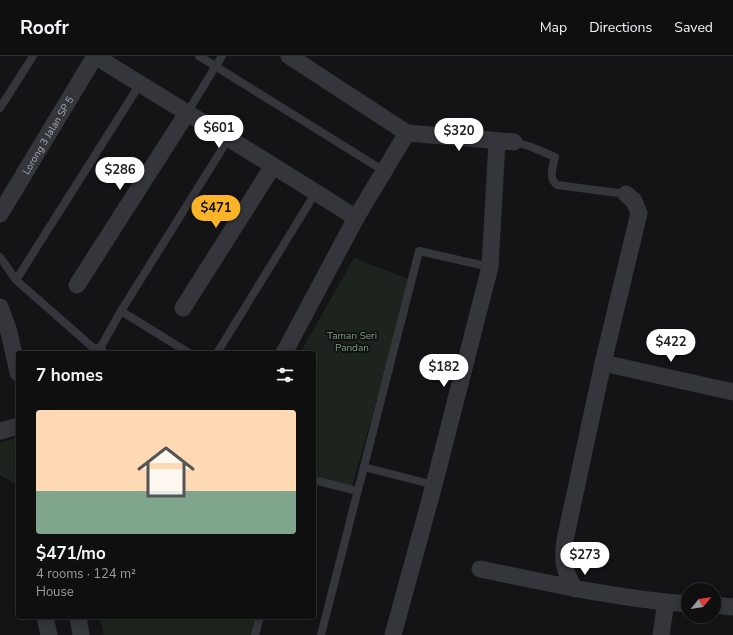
<!DOCTYPE html>
<meta charset="utf-8">
<style>
:root{--surface:#0f0f10;--page:#181819;--text:#f1f3f6;--muted:#9b9c9f;--line:#2f2f30;--accent:#fbb328}
body{margin:0;font-family:"Nunito Sans",sans-serif;background:var(--page);color:var(--text);height:100vh;display:flex;flex-direction:column;font-size:15px;white-space:nowrap}
*{box-sizing:border-box;margin:0}
p{font-size:13px;color:var(--muted)}
.icon{flex:none;width:22px;height:22px;fill:none;stroke:currentColor;stroke-width:2;stroke-linecap:round;stroke-linejoin:round}
.map{position:relative;flex:1;overflow:hidden}
.panel{position:absolute;left:16px;top:295px;width:300px;height:268px;display:flex;flex-direction:column;background:var(--surface);border-radius:4px;box-shadow:0 2px 10px #0003,0 0 0 1px var(--line)}
.panel>*{flex:none}
.needle{width:26px;rotate:60deg}
.tools{position:absolute;left:681px;top:527px;display:grid;gap:8px}
.tools a{display:grid;place-items:center;width:40px;height:40px;border-radius:50%;background:var(--surface);box-shadow:0 2px 10px #0003,0 0 0 1px var(--line);font-size:20px}
.price{position:absolute;translate:-50% -34px;padding:0 9px;border-radius:14px;background:#fff;color:#222;font-size:13px;line-height:26px;filter:drop-shadow(0 1px 2px #0008)}
.price::after{content:'';position:absolute;left:50%;top:24px;width:12px;height:9px;margin-left:-6px;background:inherit;clip-path:polygon(0 0,100% 0,50% 100%)}
.price.selected{background:var(--accent);color:#111}
ul{padding:0;list-style:none}
li{display:grid;align-content:center;gap:8px;height:212px;padding:0 20px}
li+li{border-top:1px solid var(--line)}
li span{display:grid;place-items:center;height:124px;border-radius:4px;color:#555}
li>.icon{margin-inline-start:auto}
span .icon{width:72px;height:72px;fill:#fffc;stroke-width:1}
li b{font-size:17px}
h2{display:flex;justify-content:space-between;align-items:center;height:48px;padding:0 20px;font-size:17px}
header{display:flex;align-items:center;gap:24px;box-sizing:border-box;height:56px;padding:0 20px;background:var(--surface);border-bottom:1px solid var(--line)}
header strong{font-size:19px}
nav{display:flex;gap:22px;margin-inline-start:auto;font-size:14px}
.map>svg:first-child{display:block}
.green{fill:#1c241d}
.lines{fill:none;stroke-linecap:round;stroke-linejoin:round}
.service{stroke:#35363c;stroke-width:8}
.minor{stroke:#35363c;stroke-width:17}
.labels{text-anchor:middle;stroke-width:3.5;stroke-linejoin:round;paint-order:stroke}
.street-label{font-size:10px;fill:#a5abb7;stroke:#0f0f11}
.park-label{font-size:10px;fill:#7ba37e;stroke:#0f0f11}
</style>
<header>
<strong>Roofr</strong>
<nav><a>Map</a><a>Directions</a><a>Saved</a></nav>
</header>
<div class="map">
<svg width="733" height="579" viewBox="0 0 733 579">
<rect width="100%" height="100%" fill="#141416"/>
<path class="green" d="M354 202 411 224 351 434 314 424V297H300Z
M18 381V430L0 419V387Z
M99 561H260L255 579H104Z"/>
<g class="lines">
<path class="service" d="M199 0 384 115
M0 52 33 0
M187 57 222 0
M514 86 529 90 555 101C553 111 548 122 557 129L626 138
M0 201 16 224 98 296 121 255 189 297
M16 224 140 28
M121 255 229 82
M217 297 316 136
M364 411 434 429
M314 424 357 435
M255 579 260 561
M321 579 419 195 490 211"/>
<g class="minor">
<path d="M95 0C182 54 270 107 356 162"/>
<path d="M407 77 514 86"/>
<path id="s1" d="M0 158 95 0"/>
<path d="M77 229 187 57"/>
<path d="M0 251 9 276 18 317"/>
<path d="M183 252 273 110"/>
<path d="M98 296 99 297"/>
<path d="M284 297 356 162 407 77 289 0"/>
<path d="M603 307 733 336"/>
<path d="M0 375 18 370"/>
<path d="M480 513C549 527 618 543 688 548"/>
<path d="M575 533C564 516 562 504 565 484L603 307 639 157 634 145 626 138"/>
<path d="M714 549 733 551"/>
<path d="M45 561 49 579"/>
<path d="M78 561 81 579"/>
<path d="M393 579 434 429 490 211 497 85"/>
<path d="M661 579 666 546"/>
</g>
</g>
<g class="labels">
<g class="street-label">
<text dy="4" stroke="none"><textPath href="#s1" startOffset="92">Lorong 3 Jalan SP 5</textPath></text>
</g>
<g class="park-label">
<text x="352" y="283">Taman Seri<tspan x="352" dy="12">Pandan</tspan></text>
</g>
</g>
</svg>
<div class="tools">
<a><svg class="needle" viewBox="-14 -14 28 28"><path d="M0-13l5 13h-10z" fill="#e53935"/><path d="M0 13l5-13h-10z" fill="#9b9c9f"/></svg></a>
</div>
<b class="price" style="left:219px;top:93px">$601</b>
<b class="price" style="left:459px;top:96px">$320</b>
<b class="price" style="left:120px;top:135px">$286</b>
<b class="price selected" style="left:216px;top:173px">$471</b>
<b class="price" style="left:671px;top:307px">$422</b>
<b class="price" style="left:444px;top:332px">$182</b>
<b class="price" style="left:585px;top:520px">$273</b>
<section class="panel">
<h2>7 homes<svg class="icon" aria-label="filters" viewBox="0 0 24 24"><path d="M4 7h16M4 17h16"/><circle cx="9" cy="7" r="2"/><circle cx="15" cy="17" r="2"/></svg></h2>
<ul>
<li><span style="background:linear-gradient(#ffd9b3 65%,#7fa58c 0)"><svg class="icon" aria-label="home" viewBox="0 0 24 24"><path d="M3 11l9-7 9 7M6 9v11h12V9"/></svg></span><div><b>$471/mo</b><p>4 rooms · 124 m²</p><p>House</p></div></li>
</ul>
</section>
</div>
